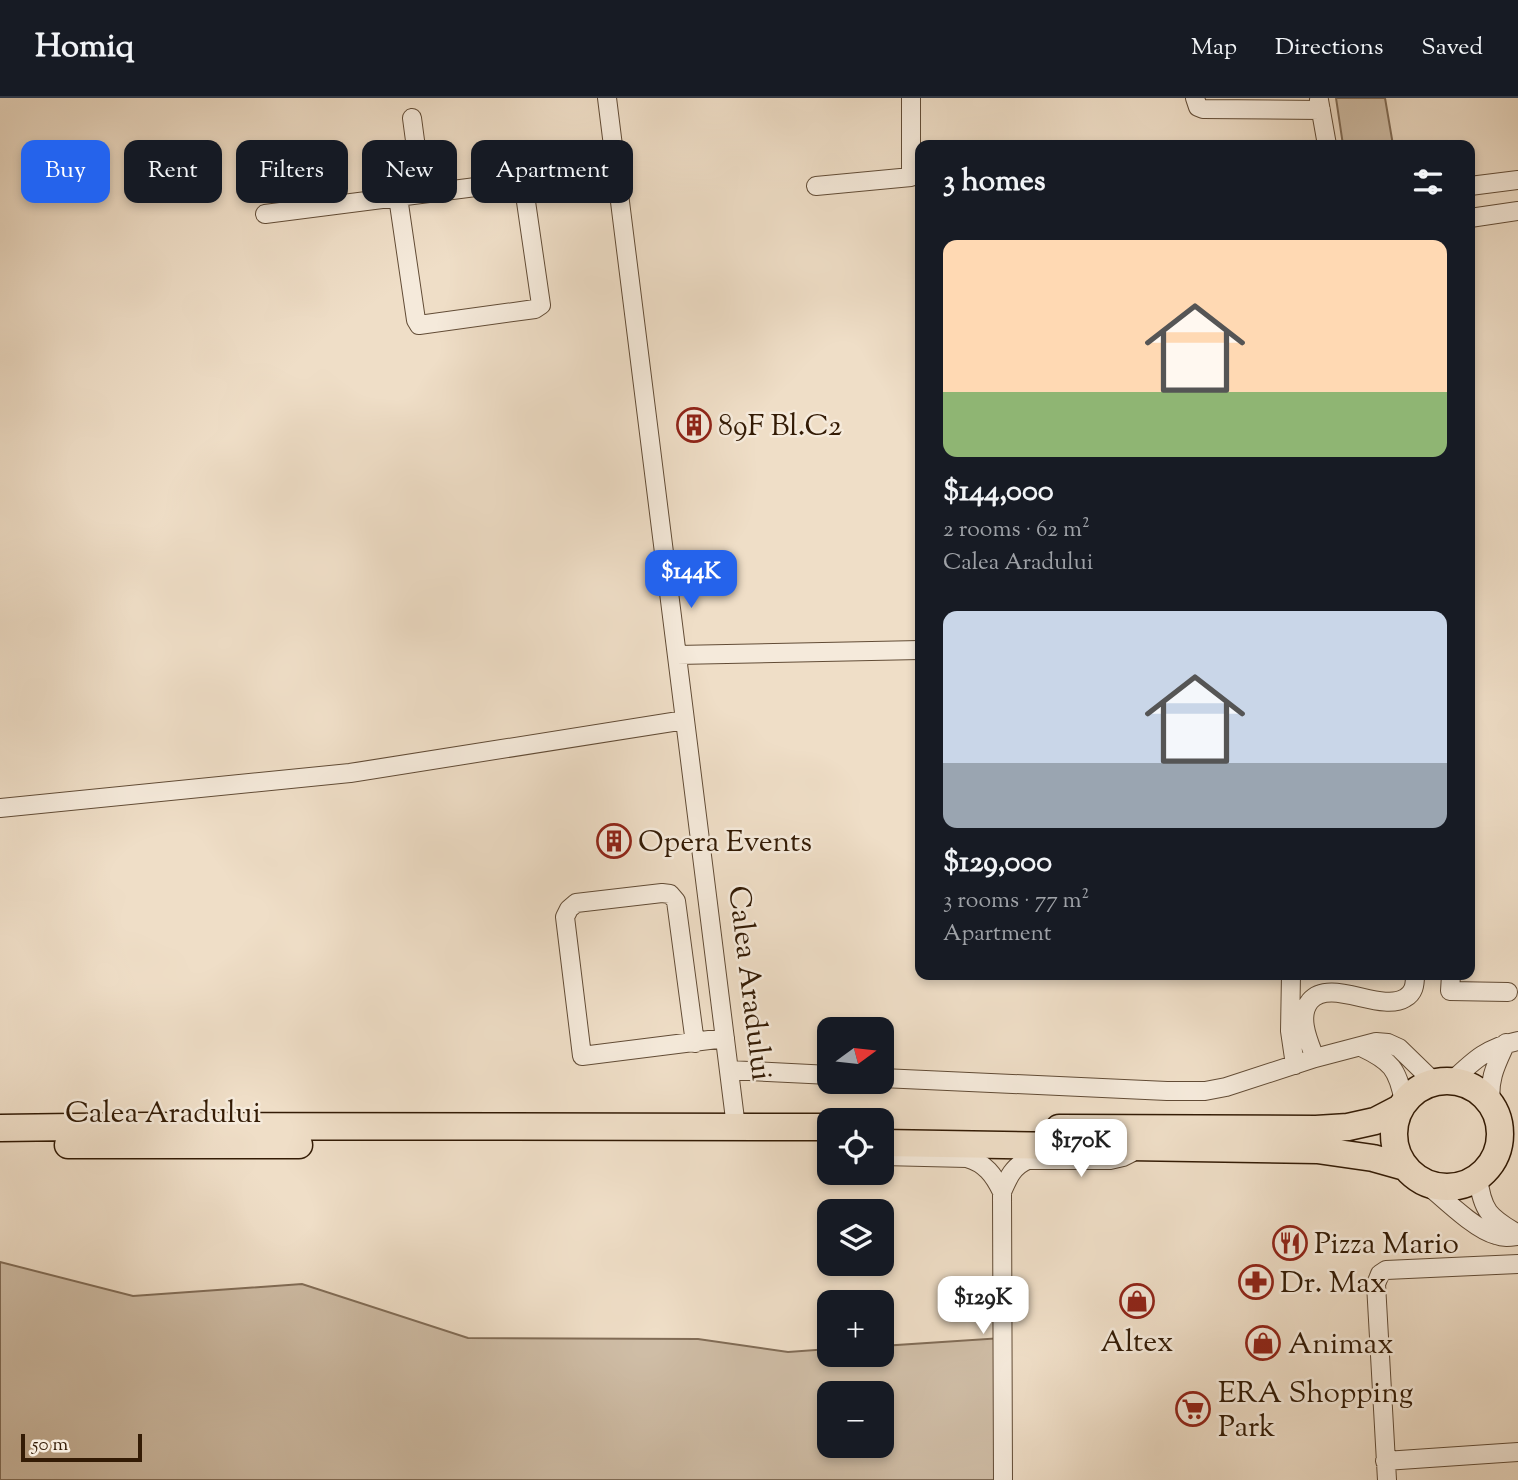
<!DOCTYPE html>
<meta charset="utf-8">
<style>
:root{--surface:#171b24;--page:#20242c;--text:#f1f3f6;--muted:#9ea1a6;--line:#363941;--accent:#2563eb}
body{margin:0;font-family:"Sorts Mill Goudy",serif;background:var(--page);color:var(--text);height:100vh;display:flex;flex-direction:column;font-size:26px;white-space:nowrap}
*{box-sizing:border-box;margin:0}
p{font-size:23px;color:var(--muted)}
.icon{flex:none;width:38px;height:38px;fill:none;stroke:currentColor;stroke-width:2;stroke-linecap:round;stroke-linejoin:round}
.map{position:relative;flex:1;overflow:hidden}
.side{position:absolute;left:915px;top:42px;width:560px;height:840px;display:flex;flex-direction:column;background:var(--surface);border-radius:14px;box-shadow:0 4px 10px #0003}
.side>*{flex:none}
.top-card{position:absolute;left:21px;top:42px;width:665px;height:63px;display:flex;gap:14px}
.needle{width:46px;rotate:75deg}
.buttons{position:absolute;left:817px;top:919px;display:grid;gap:14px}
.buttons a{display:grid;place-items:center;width:77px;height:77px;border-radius:14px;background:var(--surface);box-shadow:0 4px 10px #0003;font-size:35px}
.scale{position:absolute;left:21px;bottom:18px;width:121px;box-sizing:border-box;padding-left:7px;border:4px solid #331b05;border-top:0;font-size:19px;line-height:24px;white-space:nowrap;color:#331b05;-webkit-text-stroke:5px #f5eadb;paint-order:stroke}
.price{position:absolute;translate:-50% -60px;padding:0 16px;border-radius:14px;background:#fff;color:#222;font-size:23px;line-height:46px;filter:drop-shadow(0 2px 4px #0008)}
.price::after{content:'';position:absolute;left:50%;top:42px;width:21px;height:16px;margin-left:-10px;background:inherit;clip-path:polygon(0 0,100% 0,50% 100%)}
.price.current{background:var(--accent);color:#fff}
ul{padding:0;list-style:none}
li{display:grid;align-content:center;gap:14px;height:371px;padding:0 28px}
li span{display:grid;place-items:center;height:217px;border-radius:14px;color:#555}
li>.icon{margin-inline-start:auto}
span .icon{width:126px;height:126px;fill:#fffc;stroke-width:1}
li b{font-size:30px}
h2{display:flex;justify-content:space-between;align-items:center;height:84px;padding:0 28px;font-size:30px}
.tag{padding:0 24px;border-radius:14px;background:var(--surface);box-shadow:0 4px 10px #0003;font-size:24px;line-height:63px}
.tag.current{background:var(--accent);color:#fff}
header{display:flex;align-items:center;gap:42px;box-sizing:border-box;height:98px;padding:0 35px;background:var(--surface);border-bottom:2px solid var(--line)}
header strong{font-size:33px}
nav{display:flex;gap:38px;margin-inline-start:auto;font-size:24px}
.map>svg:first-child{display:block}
.green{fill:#cfbda6;stroke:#816c56;stroke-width:2;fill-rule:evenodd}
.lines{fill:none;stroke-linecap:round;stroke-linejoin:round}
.minor-casing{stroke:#624c36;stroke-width:20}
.highway-casing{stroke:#331b05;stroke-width:29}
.minor{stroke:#f5eadb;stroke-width:18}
.highway{stroke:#efdec7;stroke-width:26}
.labels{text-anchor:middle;stroke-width:5;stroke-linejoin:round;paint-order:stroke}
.poi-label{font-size:30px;fill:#331b05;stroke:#f5eadb;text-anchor:start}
.street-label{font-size:30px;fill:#331b05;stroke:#f5eadb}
</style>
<header>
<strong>Homiq</strong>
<nav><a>Map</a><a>Directions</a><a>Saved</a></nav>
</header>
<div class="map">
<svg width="1518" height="1382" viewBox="0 0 1518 1382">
<rect width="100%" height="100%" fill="#efdec7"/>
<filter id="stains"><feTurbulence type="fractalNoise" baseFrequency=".00286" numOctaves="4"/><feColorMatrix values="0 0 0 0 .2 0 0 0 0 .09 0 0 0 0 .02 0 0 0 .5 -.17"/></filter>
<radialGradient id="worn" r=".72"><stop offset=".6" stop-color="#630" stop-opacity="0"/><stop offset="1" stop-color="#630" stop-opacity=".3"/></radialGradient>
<path class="green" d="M1336 0H1385L1393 47H1343Z
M0 1164 133 1198 302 1186 468 1240 698 1241 788 1254 829 1251 830 1256H882V1248L1002 1240 1005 1382H0ZM830 1295H882V1348H830Z"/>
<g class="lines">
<g class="minor-casing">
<path id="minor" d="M607 0 736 1029
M1195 0 1198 9 1203 11 1321 12
M1319 2 1327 47
M412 20 422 95
M816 88 911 79V0
M1470 88 1518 82
M398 99 416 222 419 227 535 211 541 207 523 83
M265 116 523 83 616 76
M1470 120 1518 113
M677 557 920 552
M0 710 350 675 685 622
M1291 877 1290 933 1295 967
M1451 877 1450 893 1508 894
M695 945 676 803 670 796 662 795 576 805 569 811 565 819 582 958 725 940
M1361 949C1391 963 1398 971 1404 1004
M1315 960C1309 944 1297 919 1310 903 1330 879 1381 915 1405 900 1414 895 1415 887 1415 877
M729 972 830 977
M882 980 1167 993H1205L1226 989 1315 960 1376 944 1388 945 1399 950 1434 984
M1452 983C1474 962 1488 949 1518 943
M1491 1006C1488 981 1496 967 1506 945
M882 1058 967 1060C985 1065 994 1077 1002 1094
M1478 1079C1482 1113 1489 1119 1518 1136
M1425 1085C1442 1099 1475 1132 1496 1137 1504 1140 1510 1139 1518 1138
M1385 1363 1518 1354
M1003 1382 1002 1094C1008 1080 1013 1068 1028 1062H1110L1123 1059 1131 1055
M1387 1382 1376 1186 1380 1176 1386 1172 1518 1166"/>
</g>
<g class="highway-casing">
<path id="highway" d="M1394 1036a53 53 0 1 1 106 0a53 53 0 1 1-106 0Z
M0 1030 147 1028 830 1029
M1059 1030 1316 1031 1348 1029 1375 1023 1400 1010
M882 1045 1317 1052 1373 1060 1405 1069
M68 1047H299"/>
</g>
<use href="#minor" class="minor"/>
<use href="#highway" class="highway"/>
</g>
<defs>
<g id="building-ring" transform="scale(1.75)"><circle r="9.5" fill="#f5eadb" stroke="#8f2418" stroke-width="1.5"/><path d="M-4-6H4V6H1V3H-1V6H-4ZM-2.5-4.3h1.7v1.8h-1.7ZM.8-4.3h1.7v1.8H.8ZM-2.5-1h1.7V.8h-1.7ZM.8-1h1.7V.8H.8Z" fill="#8f2418"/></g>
<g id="restaurant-ring" transform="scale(1.75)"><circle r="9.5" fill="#f5eadb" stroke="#8f2418" stroke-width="1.5"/><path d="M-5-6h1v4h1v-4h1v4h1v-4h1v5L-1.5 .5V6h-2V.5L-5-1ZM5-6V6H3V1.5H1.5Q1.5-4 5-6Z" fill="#8f2418"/></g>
<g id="pharmacy-ring" transform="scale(1.75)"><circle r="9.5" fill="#f5eadb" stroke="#8f2418" stroke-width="1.5"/><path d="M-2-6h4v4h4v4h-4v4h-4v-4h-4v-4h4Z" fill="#8f2418"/></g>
<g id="shop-ring" transform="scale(1.75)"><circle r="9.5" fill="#f5eadb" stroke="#8f2418" stroke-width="1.5"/><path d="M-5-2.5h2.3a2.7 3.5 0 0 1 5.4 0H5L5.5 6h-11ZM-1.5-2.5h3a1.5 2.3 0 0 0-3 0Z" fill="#8f2418"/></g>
<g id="supermarket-ring" transform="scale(1.75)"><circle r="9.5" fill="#f5eadb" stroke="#8f2418" stroke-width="1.5"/><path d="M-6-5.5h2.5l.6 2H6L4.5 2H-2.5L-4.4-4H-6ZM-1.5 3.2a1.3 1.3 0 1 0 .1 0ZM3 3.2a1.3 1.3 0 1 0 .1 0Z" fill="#8f2418"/></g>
</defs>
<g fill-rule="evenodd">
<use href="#building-ring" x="694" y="327"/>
<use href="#building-ring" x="614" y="743"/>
<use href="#restaurant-ring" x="1290" y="1145"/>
<use href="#pharmacy-ring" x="1256" y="1184"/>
<use href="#shop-ring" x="1137" y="1203"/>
<use href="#shop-ring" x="1263" y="1245"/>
<use href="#supermarket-ring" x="1193" y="1311"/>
</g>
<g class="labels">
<g class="poi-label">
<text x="718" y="337">89F Bl.C2</text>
<text x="638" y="753">Opera Events</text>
<text x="1314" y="1155">Pizza Mario</text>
<text x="1280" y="1194">Dr. Max</text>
<text x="1137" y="1253" text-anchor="middle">Altex</text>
<text x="1288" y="1255">Animax</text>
<text x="1218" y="1304">ERA Shopping<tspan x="1218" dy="34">Park</tspan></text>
</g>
<g class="street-label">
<text transform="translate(751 885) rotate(83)" y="10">Calea Aradului</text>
<text x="163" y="1024">Calea Aradului</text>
</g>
</g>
<rect width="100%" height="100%" filter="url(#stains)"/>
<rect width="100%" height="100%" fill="url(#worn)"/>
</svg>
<div class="buttons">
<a><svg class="needle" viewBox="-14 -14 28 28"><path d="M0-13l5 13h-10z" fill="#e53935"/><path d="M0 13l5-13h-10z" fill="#9ea1a6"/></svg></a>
<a><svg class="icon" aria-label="locate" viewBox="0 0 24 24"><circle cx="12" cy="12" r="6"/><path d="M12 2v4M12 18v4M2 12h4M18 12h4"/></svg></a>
<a><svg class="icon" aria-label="layers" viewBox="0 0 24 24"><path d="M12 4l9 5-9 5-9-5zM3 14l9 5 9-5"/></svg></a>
<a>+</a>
<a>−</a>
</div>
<div class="scale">50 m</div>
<b class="price current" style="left:691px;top:512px">$144K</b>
<b class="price" style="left:1081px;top:1081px">$170K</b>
<b class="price" style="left:983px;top:1238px">$129K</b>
<div class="top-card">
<a class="tag current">Buy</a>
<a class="tag">Rent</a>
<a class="tag">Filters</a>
<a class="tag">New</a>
<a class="tag">Apartment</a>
</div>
<section class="side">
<h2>3 homes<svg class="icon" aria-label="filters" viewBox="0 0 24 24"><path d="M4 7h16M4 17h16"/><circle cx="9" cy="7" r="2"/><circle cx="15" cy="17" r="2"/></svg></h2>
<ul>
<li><span style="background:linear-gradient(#ffd9b3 70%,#8fb573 0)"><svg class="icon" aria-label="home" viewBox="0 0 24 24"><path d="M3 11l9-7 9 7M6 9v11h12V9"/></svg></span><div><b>$144,000</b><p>2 rooms · 62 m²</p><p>Calea Aradului</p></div></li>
<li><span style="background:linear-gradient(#c9d6e8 70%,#9aa5b1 0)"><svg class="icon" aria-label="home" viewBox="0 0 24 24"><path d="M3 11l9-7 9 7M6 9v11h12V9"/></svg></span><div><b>$129,000</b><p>3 rooms · 77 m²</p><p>Apartment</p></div></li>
</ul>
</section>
</div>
